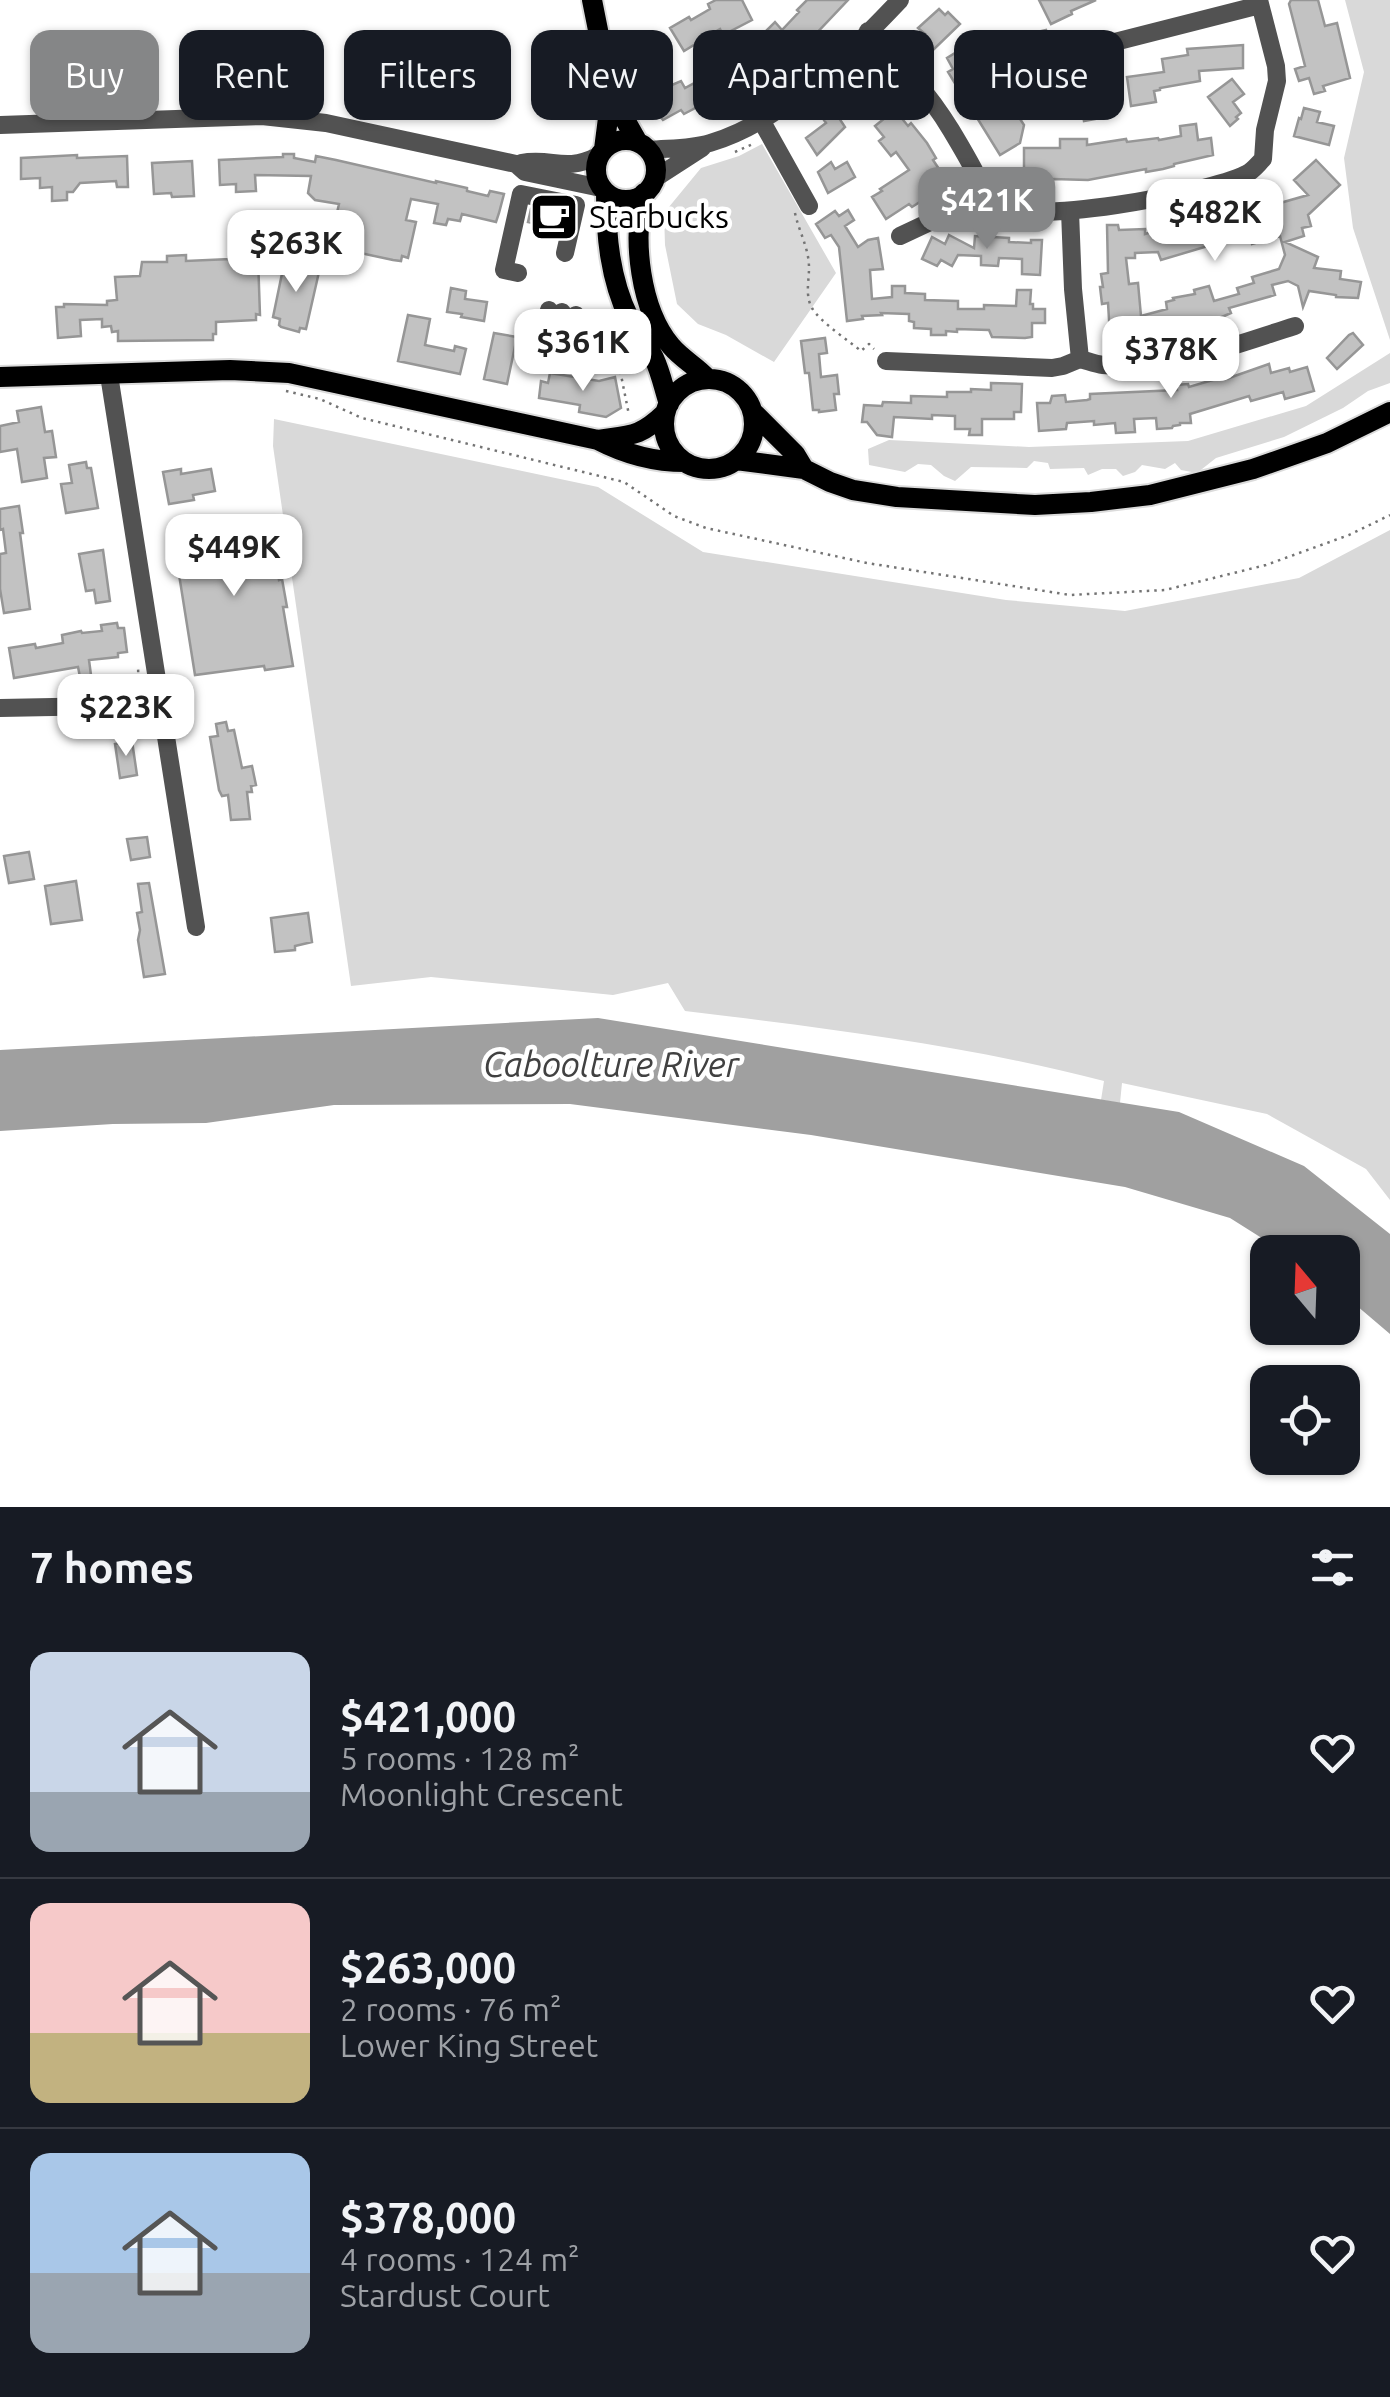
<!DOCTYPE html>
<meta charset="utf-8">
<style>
:root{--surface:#171b24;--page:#242831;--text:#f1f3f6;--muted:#9ea1a6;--line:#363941;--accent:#858687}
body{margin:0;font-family:Ubuntu,sans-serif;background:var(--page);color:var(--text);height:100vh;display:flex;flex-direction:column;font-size:38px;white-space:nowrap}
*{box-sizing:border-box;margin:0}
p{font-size:32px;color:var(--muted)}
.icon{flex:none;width:55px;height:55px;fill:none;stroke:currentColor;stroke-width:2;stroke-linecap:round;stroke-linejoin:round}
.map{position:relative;height:1507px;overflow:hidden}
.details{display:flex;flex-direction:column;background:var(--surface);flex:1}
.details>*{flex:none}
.top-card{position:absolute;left:30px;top:30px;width:1330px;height:90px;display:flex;gap:20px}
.needle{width:65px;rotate:341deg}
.controls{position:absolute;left:1250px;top:1235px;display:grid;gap:20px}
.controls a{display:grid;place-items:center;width:110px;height:110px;border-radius:20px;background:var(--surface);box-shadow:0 2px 8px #0004;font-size:50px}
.price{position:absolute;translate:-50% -85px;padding:0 22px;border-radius:20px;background:#fff;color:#222;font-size:32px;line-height:65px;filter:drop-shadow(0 2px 5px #0008)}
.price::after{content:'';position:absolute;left:50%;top:60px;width:30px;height:22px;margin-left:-15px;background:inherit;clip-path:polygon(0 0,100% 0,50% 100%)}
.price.current{background:var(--accent);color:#fff}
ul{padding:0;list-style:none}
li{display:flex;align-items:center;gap:30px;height:250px;padding:0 30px}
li+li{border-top:2px solid var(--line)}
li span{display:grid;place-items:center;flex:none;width:280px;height:200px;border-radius:20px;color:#555}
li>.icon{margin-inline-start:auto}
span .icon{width:120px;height:120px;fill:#fffc;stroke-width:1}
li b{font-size:42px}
h2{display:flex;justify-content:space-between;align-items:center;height:120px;padding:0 30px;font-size:42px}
.tag{padding:0 35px;border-radius:20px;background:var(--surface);box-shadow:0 2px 8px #0004;font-size:35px;line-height:90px}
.tag.current{background:var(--accent);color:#fff}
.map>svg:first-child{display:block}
.green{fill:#d9d9d9}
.water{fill:#a0a0a0}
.building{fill:#c2c2c2;stroke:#969696;stroke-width:2.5;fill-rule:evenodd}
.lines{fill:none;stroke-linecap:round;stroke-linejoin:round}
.major-casing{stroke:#dbdbdb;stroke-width:24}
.path{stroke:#747474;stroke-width:2.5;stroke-dasharray:2.5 5;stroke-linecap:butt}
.minor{stroke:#525252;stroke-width:18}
.major{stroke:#000;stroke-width:20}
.labels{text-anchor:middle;stroke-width:9;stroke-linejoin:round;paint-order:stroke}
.poi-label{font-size:32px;fill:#000;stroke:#fff;text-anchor:start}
.water-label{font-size:35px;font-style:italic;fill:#414141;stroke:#fff}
</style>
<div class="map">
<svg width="1390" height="1507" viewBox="0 0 1390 1507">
<rect width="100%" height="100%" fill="#fff"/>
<path class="green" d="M1345 0H1390V340L1353 228 1344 158 1364 72Z
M762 144 836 273 774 362 726 335 698 324 677 304 665 245 664 213 701 168 739 156Z
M1390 353V383L1368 391 1343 408 1284 437 1216 458 1197 473 1181 470 1175 463 1165 469 1142 465 1135 472 1123 476 1116 469H1102L1088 475 1084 468 1050 469 1048 463 1034 461 1027 468 971 467 955 481 944 476 931 465 918 464 905 472 869 465 868 449 889 440 1029 447 1188 441 1306 406Z
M274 419 598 487 703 552 1006 600 1125 611 1299 578 1390 530V1200L1366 1169 1267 1114 1122 1083 1120 1103 1101 1100 1104 1081C966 1045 826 1028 685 1011L668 983 613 995 431 977 351 986 273 446Z"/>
<path class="water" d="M598 1018 1179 1112 1304 1166 1390 1234V1334L1343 1294 1342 1252H1284L1230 1218 1125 1187 811 1135 570 1104 334 1105 206 1123 113 1124 0 1131V1050Z"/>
<path class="building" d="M716 0H742L752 20 723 35 720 29 684 51 670 28 689 17 691 20 710 9 708 4Z
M807 0H848L794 57 801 64 791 73 781 63 754 80 756 84 729 99 727 95 722 98 720 95 684 114 681 110 663 120 658 114 651 117 645 108 642 110 634 97 651 88 638 49 643 47 642 45 658 39 672 85 681 81 685 88 709 75 703 66 718 57 723 66 744 54 748 63 770 51V35L766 31 775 22 782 30 799 12 797 10Z
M1039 0H1096L1071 11 1072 14 1051 24Z
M1291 0H1318L1325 26 1337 23 1350 78 1323 86 1325 91 1314 94 1309 78 1299 81 1295 69 1305 66 1289 4Z
M939 9 945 15 948 12 960 24 930 53 919 41 925 34 918 28Z
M1046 30 1054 65 1060 61 1070 76 1040 95 1021 63 1015 37Z
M968 45 982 70 975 74 989 96 995 93 1006 112 1013 108 1024 125 1020 143 1000 155 971 108 974 106 961 82 956 85 948 72 953 69 947 58Z
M1243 45V68L1199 71 1200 81 1160 88V90L1154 91 1156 102 1131 106 1127 77 1164 72 1162 59 1188 55 1187 49Z
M870 75 889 95 880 104 874 97 861 111 848 98Z
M1232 79 1244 94 1233 102 1241 113 1236 117 1238 119 1230 126 1208 97Z
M1106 87 1109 104H1104L1106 117 1084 121 1079 91Z
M1304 108 1320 112 1317 122 1334 126 1329 145 1294 136 1299 118 1301 119Z
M895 110 908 126 911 123 927 143 936 158 933 160 945 178 937 184 940 189 912 207 909 204 886 219 872 197 882 191 880 189 909 170 896 152 891 156 879 141 884 137 875 126Z
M835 112 845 127 817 155 806 138 826 123 824 120Z
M1196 124 1198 140 1211 138 1213 155 1174 164V166L1163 169 1146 172V169L1088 180 1053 179V182H1036V178H1024V148H1060V139H1087V145L1126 139 1127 142 1158 138 1159 140 1181 136 1180 126Z
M283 154H294V158L315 162 316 156 336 160 436 183V181L467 188V191L488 196 490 191 504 194 499 213 496 222 462 214 460 221 448 219 446 225 434 223 438 204 411 199 406 220 416 222 408 258 402 256 401 261 393 260 351 251V249L344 248 345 242 334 240 336 231 333 230 339 204 315 200 308 193 311 176 255 175 256 191 236 192V184L220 185 219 160 283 157Z
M77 155V158L127 156 128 187H117L116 181 80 183 73 192H67V200L52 201V187L40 188V178L21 179V158Z
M1316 160 1340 185 1308 215 1311 226 1302 228 1304 236 1285 242 1318 257 1314 268 1341 271 1340 279 1361 282 1358 298 1336 297V295L1309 291 1303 307 1298 286 1288 281 1272 285 1275 295 1229 308 1231 313 1208 323 1179 329 1169 334 1168 331 1110 336 1108 303 1102 304 1100 287H1103L1101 274 1108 273 1107 225H1118L1119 230 1145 229V234L1222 210 1226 226 1247 220 1243 208 1264 202 1266 207 1308 195 1294 180ZM1280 236 1285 255 1279 269 1252 277 1254 283 1237 288 1239 294 1214 301 1209 286 1194 290 1195 294 1173 298 1174 300 1166 302 1167 309 1141 316 1138 283 1129 284 1126 258H1135V253L1158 252 1161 260 1238 237 1239 240 1250 237 1252 244Z
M192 161 194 196 172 197 171 193 154 194 152 163Z
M831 162 835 169 847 162 855 177 828 193 818 172Z
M531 209 561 215 558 228 528 222Z
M848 210 854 220 845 226 858 247 868 240 878 238 883 269 870 270 872 299 892 297V286H905V293L925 294V300L958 301V309H984V305L1016 306 1017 290H1031L1030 304H1033V309H1045V323H1032V337L1025 338 992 337 989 330 957 329V332L946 331V335H931V329L914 328V322L909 321V314L881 313 882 315 862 316 863 319 847 321 839 247 831 235 825 238 816 224 835 211 839 216Z
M949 235 974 248 975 236 1009 238V242L1031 243V240H1042L1040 275 1022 274V259L999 258 998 266 981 265V256L958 255 952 266 941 260 937 266 922 259 932 237 945 244Z
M250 254V259L258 258 260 315 256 314V320L216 322V334H213V340L118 341V331L112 332 111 326 102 327V319L80 320 81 336 58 338 56 307H64V304L107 305V301L117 300 115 277 140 276 142 262H167V256L186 255V261L230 259V255Z
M294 260 311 263V270L319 272 306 329 300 328 299 332 281 327 279 325 280 319 273 317 284 264 291 265Z
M451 288 466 291 465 299 487 302 484 321 461 317 462 314 447 312Z
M408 315 430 319 425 345 454 351 455 346 466 349 460 374 398 361Z
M494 333 517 337 507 384 484 379Z
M1353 333 1363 345 1337 369 1327 358 1349 335Z
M825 338 827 353 819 354 821 377 837 375 839 394H834L836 410 819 412V410H813L809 373H805L801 341Z
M1269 364 1271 373 1289 368 1290 372 1307 367 1314 391 1285 399 1283 392 1251 401 1249 396 1190 414 1191 423H1180V425L1173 426 1172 428 1157 429 1156 418 1134 419 1135 432 1116 433 1115 423 1094 425V421L1067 423 1066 429 1039 431 1037 403H1050L1052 396 1065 395 1066 402 1087 400 1090 399V394L1177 390 1176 385 1188 384 1189 387 1223 377V379L1229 378Z
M550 373 599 381 615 377 621 408 606 417 579 412 580 405 539 398 541 381 548 383Z
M991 383 1022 384 1021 412H1014V419H982V435H969L970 429H955V416L932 415V419L894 417 892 437 877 435 867 422H862L864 405 882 406 883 402 911 403V396L947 397V392H971V389L991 390Z
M41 407 45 432 52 431 56 457 44 458 47 478 22 482 17 449 0 452V426L19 422 17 411Z
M86 462 87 468H91L98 508 66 513 61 484 72 483 69 465Z
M181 469V474L211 469 215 491 193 495 194 500 169 504 163 472Z
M19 506 23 533H20L30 609 4 613 0 589V554L6 553 3 529 0 530V509Z
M291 519 293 528 271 533 279 580 282 579 287 607H283L293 666 265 670 264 666 195 675 174 543 178 542 177 538Z
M103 550 110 601 96 603 94 590 86 591 79 554Z
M117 623 118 628H124L127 652 118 653V657L89 660 91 675 80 677 78 667 14 678 9 648 35 644 36 648 63 643 62 635 81 631 82 633 102 631 101 625Z
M226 722 228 731 234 730 242 768 252 766 256 785 251 786 252 792H247L250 819 231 820 228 795 222 796 219 790 210 737 218 736 216 724Z
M132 741 137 775 120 778 115 744Z
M147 837 150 857 131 860 127 839Z
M29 852 34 879 9 883 4 856Z
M76 881 82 920 51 924 45 886Z
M149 883 165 974 144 977 138 940 140 930 137 913 142 912 138 884Z
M308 913 312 942 295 946V950L275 952 271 918Z"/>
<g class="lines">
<g class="major-casing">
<path id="major" d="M592 0 611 95 604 149
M611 95 637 141
M596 170a30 30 0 1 1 60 0a30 30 0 1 1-60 0Z
M606 193C606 236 610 279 629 318 635 332 647 344 654 358 661 373 664 389 669 404
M644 193C632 240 640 309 671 346 682 359 696 366 707 378
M0 377 230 370 289 373 598 440C625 454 655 462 685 462
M664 424a45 45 0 1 1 90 0a45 45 0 1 1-90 0Z
M753 412 795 454 804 469
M598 440C631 435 640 437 665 413
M736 460 804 469 830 482 853 490 897 497 1035 505 1091 502 1150 495 1253 469 1327 443 1390 412"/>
</g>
<path class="path" d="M735 152 755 143
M795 213C799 232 809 248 809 268 809 281 805 296 812 308 820 322 848 340 861 351L869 344 874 349
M610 320 629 415
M286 391 320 399 362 418 624 482 674 516 706 528 867 563 1070 595 1165 590 1266 565 1349 535 1390 515
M126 689C136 685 139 679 138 668"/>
<path class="minor" d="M868 31C899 61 928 92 951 130 960 145 969 160 977 176 982 185 984 196 992 203 1022 228 1209 193 1246 174 1253 171 1257 165 1263 159L1265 130 1277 81 1276 66 1259 0
M1099 46 1260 5
M761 120 809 206
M0 125 262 116 326 123 516 164 525 172 601 188
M649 150C669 148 690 149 710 143 782 122 849 54 900 0
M521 163C553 157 563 173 598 156
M654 179 702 148
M1070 211 1073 289 1080 359
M900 236 949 213 975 208 990 201
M518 273 504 270 521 194 576 205 565 253
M541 352 549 310
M554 355 562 312
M568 357 576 315
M583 360 591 319
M886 361 1052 368 1063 366 1080 359C1088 361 1095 364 1103 365 1168 372 1234 345 1295 326
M109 375 196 927
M0 708 159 705"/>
<use href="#major" class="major"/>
</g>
<defs>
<g id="cafe-square" transform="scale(2.5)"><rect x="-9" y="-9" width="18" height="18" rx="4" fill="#000" stroke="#fff"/><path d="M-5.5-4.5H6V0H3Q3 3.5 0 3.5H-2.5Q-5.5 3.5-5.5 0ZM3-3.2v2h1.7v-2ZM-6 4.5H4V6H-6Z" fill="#fff"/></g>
</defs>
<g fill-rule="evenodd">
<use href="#cafe-square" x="554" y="217"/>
</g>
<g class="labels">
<g class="poi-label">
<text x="589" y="228">Starbucks</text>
</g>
<g class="water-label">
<text x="611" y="1077">Caboolture River</text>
</g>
</g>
</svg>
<div class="controls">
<a><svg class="needle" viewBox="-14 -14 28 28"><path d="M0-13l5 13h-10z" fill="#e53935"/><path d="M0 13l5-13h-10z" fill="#9ea1a6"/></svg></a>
<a><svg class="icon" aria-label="locate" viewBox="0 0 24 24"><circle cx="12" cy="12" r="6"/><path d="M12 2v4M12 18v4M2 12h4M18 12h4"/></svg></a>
</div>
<b class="price current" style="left:987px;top:252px">$421K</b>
<b class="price" style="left:1215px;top:264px">$482K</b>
<b class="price" style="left:296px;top:295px">$263K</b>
<b class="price" style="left:583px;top:394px">$361K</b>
<b class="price" style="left:1171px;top:401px">$378K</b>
<b class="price" style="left:234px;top:599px">$449K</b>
<b class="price" style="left:126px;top:759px">$223K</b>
<div class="top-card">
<a class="tag current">Buy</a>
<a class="tag">Rent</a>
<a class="tag">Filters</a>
<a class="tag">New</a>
<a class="tag">Apartment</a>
<a class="tag">House</a>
</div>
</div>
<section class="details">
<h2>7 homes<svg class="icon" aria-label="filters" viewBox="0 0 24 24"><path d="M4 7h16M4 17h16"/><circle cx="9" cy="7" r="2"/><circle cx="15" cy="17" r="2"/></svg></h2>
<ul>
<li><span style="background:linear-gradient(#c9d6e8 70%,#9aa5b1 0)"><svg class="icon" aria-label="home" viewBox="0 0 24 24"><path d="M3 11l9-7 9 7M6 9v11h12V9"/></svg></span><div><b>$421,000</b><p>5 rooms · 128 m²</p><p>Moonlight Crescent</p></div><svg class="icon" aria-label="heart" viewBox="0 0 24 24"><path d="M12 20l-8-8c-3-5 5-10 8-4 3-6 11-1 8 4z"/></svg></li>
<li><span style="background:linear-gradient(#f6c9c9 65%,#c2b280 0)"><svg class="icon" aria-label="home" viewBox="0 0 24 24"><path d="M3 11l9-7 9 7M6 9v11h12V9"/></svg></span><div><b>$263,000</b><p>2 rooms · 76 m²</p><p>Lower King Street</p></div><svg class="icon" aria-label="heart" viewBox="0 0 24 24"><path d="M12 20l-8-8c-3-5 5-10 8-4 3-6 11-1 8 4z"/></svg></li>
<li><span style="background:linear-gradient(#a9c7e8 60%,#9aa5b1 0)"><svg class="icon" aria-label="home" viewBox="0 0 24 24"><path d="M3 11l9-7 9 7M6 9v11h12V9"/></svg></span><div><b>$378,000</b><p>4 rooms · 124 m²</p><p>Stardust Court</p></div><svg class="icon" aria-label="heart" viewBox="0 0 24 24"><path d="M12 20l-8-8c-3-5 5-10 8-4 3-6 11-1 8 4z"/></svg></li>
</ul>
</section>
